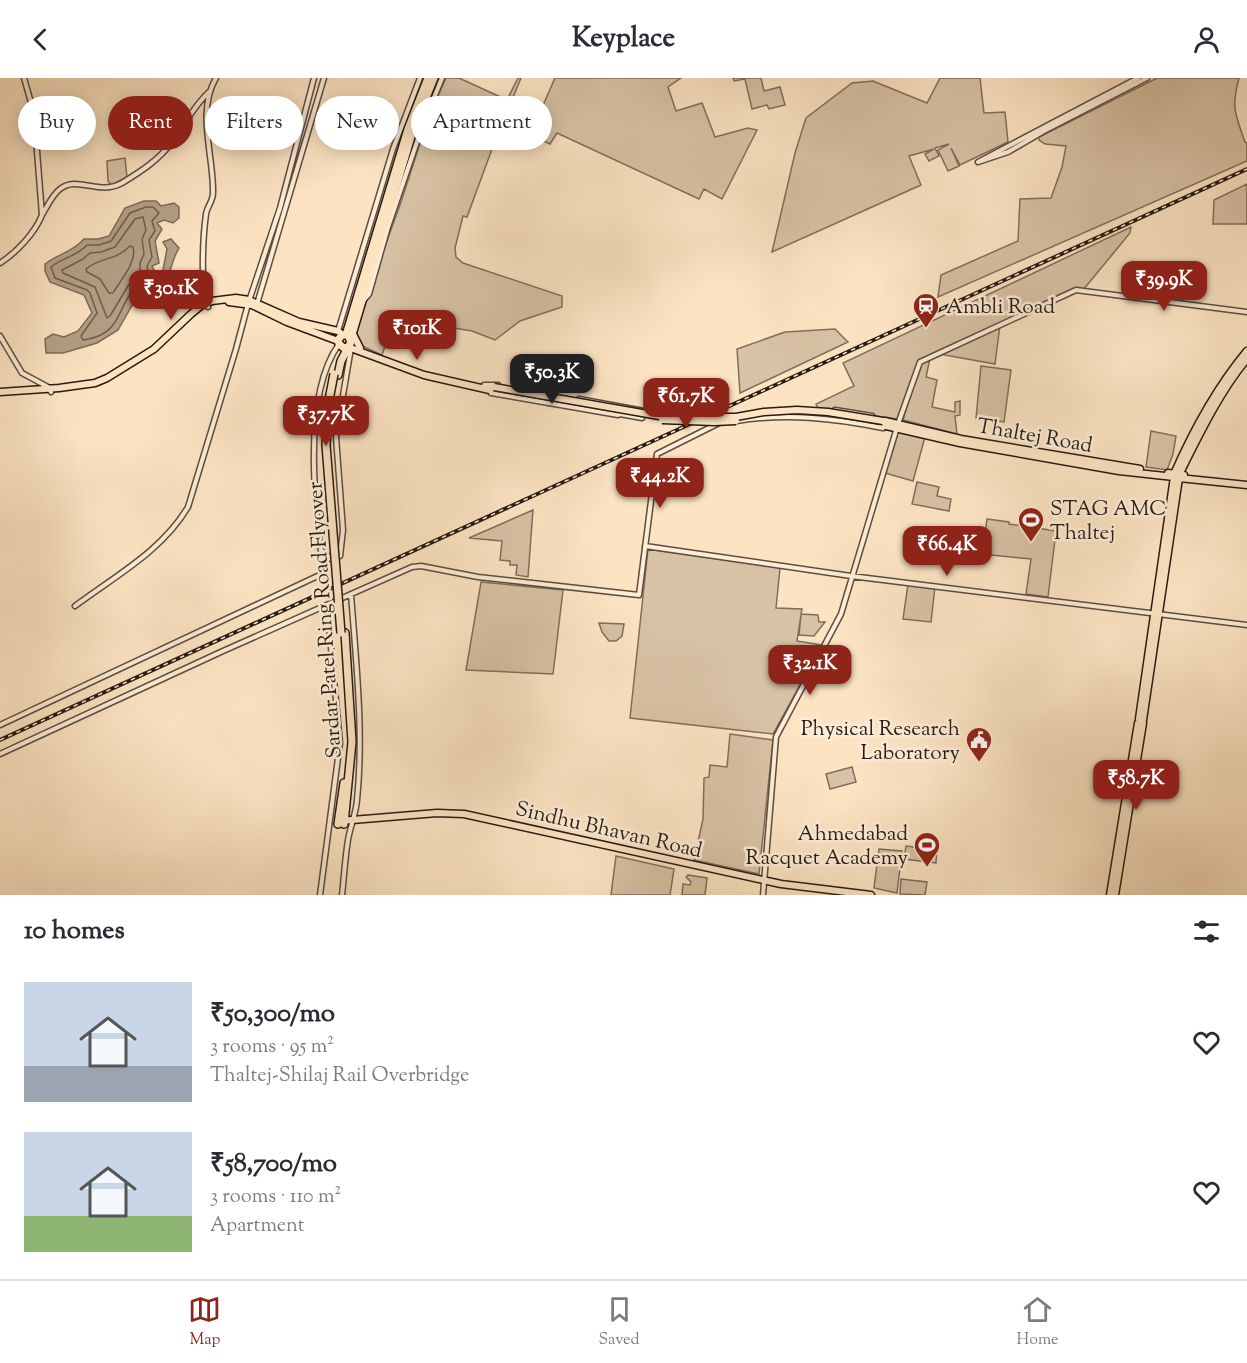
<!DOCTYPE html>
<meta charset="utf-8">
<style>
:root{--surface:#fff;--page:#f7f7f7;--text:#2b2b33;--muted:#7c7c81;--line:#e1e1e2;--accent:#8f2418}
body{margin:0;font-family:"Sorts Mill Goudy",serif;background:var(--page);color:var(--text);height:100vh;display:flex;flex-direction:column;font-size:22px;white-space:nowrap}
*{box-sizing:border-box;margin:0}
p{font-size:20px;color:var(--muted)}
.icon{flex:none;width:33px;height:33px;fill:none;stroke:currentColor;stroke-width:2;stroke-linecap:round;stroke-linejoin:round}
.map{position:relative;height:817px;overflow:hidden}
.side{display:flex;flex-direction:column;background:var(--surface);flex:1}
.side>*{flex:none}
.guide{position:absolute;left:18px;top:18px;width:600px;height:54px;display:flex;gap:12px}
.price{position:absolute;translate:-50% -51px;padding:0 14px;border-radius:12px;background:var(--accent);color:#fff;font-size:20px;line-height:39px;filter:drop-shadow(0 2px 3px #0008)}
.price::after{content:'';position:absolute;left:50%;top:36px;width:18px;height:14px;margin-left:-9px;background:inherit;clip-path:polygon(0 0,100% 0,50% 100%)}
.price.active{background:#222;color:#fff}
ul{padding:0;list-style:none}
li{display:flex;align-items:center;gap:18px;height:150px;padding:0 24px}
li span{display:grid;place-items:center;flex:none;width:168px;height:120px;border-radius:0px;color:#555}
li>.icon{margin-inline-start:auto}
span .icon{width:72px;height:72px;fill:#fffc;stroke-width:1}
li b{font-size:26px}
h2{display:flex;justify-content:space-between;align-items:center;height:72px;padding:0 24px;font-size:26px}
.pill{padding:0 21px;border-radius:27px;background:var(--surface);box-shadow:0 3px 15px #0003;font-size:21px;line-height:54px}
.pill.active{background:var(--accent);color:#fff}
header{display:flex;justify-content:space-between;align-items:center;height:78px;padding:0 24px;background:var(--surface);font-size:27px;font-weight:700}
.tab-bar{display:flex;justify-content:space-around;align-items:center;height:84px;border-top:2px solid var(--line);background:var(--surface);font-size:16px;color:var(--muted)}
.tab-bar a{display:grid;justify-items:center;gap:3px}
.tab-bar .active{color:var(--accent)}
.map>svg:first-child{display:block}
.green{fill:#d8c2a5;stroke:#806e5c;stroke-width:1.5}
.water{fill:#b4a087;stroke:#7c6b58;stroke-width:1.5}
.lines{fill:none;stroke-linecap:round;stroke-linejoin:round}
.shore{stroke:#6e5e4c;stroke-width:1.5}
.minor-casing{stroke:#5c4d3e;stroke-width:7}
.major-casing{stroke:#271b12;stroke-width:9}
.highway-casing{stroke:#271b12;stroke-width:10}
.minor{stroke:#fdedd8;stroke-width:4}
.major{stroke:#fce4c3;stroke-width:6}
.highway{stroke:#fce4c3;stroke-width:7}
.rail-casing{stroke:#271b12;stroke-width:4}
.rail{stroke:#fdedd8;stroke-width:1.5;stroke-dasharray:4.5;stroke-linecap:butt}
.major-bridge-casing{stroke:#271b12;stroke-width:9;stroke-linecap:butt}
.highway-bridge-casing{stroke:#271b12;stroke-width:10;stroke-linecap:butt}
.major-bridge{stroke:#fce4c3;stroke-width:6}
.highway-bridge{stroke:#fce4c3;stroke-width:7}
.labels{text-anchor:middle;stroke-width:5;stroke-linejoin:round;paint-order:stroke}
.poi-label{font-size:21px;fill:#271b12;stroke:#fdedd8;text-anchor:start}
.street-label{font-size:21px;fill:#271b12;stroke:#fdedd8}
</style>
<header><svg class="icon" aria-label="back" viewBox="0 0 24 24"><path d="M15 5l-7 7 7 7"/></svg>Keyplace<svg class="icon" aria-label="person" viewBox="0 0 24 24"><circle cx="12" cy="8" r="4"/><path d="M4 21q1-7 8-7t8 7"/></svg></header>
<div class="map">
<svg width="1247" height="817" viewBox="0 0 1247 817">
<rect width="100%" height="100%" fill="#fce4c3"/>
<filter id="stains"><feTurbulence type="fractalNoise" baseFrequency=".00333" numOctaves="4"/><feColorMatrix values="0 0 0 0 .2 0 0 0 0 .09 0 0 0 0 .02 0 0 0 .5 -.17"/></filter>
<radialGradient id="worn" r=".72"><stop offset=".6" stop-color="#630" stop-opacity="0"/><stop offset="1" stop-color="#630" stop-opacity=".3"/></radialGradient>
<path class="green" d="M446 0H459L507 22 518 0H521L495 63 467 139 463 138 455 170 456 179 463 185 562 218V229L520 243 495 262 472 253 395 240 382 277 362 268 354 254 401 124 429 38Z
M555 0H681L668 9 676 33 702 25 715 59 748 50 757 52 722 121 704 111 699 121 557 55 550 66 530 57Z
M733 0H761L764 13 780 9 785 27 769 31 767 27 752 31 745 1 734 3Z
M940 0H980L984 35 1005 34 1008 64 960 87 951 70 959 88 948 93 938 72 949 66 935 70 939 78 929 83 925 76 934 71 909 78 921 107 772 174 795 75 806 40 852 5 873 3 927 25Z
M1157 0H1239C1231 29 1235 36 1245 64L1247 65V83L938 219 941 197 1018 163 1020 121 1051 120 1062 89 1066 68 1045 66 1039 62V59Z
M125 80 127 99 111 107 108 103 107 83Z
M1247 106V146H1213L1214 122Z
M1131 149 1130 155 1083 212H1075L919 283 897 341 818 330 816 326 854 308 843 285Z
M1000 247 995 286 939 276Z
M835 251 848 264 740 315 737 271 785 254Z
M930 280 926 299 937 302 932 329 955 334V324L960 323V337L955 338 957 356 903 342 918 290 921 285Z
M981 288 1011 292 1004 344 976 340Z
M898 352 925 359 913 403 885 395Z
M1151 353 1176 358 1173 376 1167 392 1146 389Z
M917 404 939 409 937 418 951 421 949 433 912 426Z
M533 432 528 499 516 497 517 487H510V483L500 482 502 463 469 460Z
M987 441 1009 444V446L1056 453 1048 519 1026 516 1031 481 982 476Z
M648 471 780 490 776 530 802 531 801 536 818 537 819 544H825L814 558 799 557 801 537 797 563 822 567 773 656 630 640Z
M481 504 563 512 553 596 466 592Z
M908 506 935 509 931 544 903 541Z
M599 545 624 546 622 558 616 563H609L602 554Z
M730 656 773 662 759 796 694 782 703 741 704 700 709 699 710 687 727 689Z
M852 689 856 704 830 711 826 696Z
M906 768 937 772 936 785 904 781Z
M879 771 902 773 897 815 874 810Z
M616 778 674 791 670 817H611Z
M688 797 707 800 705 817H682L683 806 690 807 691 804 686 799Z
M901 801 927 804 925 817 900 816Z"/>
<path class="water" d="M144 123H156L161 128 174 125 179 129V140L173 145 164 142 157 145 162 151 155 163 159 185 152 188 157 197H162L167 171 163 164 171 161 179 170C172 181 172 193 164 205L142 210 118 252 97 265 63 275H46L45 261 53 256 64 259 78 253 92 235 84 217 50 204 45 193V186C58 176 73 174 84 161H98L109 158 125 130Z"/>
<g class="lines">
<path class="shore" d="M146 129H153L159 135 152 143 155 153 149 162 152 179 147 188 150 200C147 202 141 203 138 206 116 227 124 257 83 262L81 258 97 235 90 215 87 212 55 200 51 189C63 179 76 179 87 167H99L111 163 130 135Z
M143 139 146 152 142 161 144 176 140 185V195L131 203 110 238 107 240 95 209 63 195 62 192 83 181 90 175 101 174 115 169 135 141Z
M130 168 133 169C137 185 121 201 113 215H109L100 201 87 194 86 191C102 178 114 184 130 168Z"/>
<g class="minor-casing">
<path id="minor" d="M1138 0 978 84 1008 74 1044 53 1147 0
M42 137C47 129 52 117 60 111 77 97 99 118 122 105 140 94 159 82 172 64 185 47 193 28 210 13
M0 185C16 175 35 155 42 137L34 35 24 0
M364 222 369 216 388 149 420 55 442 0
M257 226 324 0
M208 229C200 209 203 158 206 136 207 129 213 123 213 115 214 78 196 34 216 0
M338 253 393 71 420 0
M0 258 22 295 48 309 51 314
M484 307H498
M491 315 618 337 620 334
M579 321 644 333 642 340 620 336
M835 332 872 338
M736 343C786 335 833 340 883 350
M645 468 851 498 1247 547
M321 472 331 481 340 478 343 452 336 359 351 270
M75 528C115 498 162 473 188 429L236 271 248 226 280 130 314 0
M0 647 324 495C315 433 301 319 339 266
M0 676 223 573 412 489 421 488 478 499 639 517 657 376 719 345
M320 817 340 665 327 527
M342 817C344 799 345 780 348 762 350 749 356 736 357 722 364 654 356 584 351 516
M763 817 776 659 841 536 898 346 920 284 1076 212 1247 234"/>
</g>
<g class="major-casing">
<path id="major" d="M229 224 252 227 287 244 338 263
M352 254 360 270
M348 269 424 297 494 313
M0 314 59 310 95 305 107 300 154 271 191 236 202 227 212 223 236 220 249 222 299 244 338 253 343 257
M885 343 961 361 1140 391
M882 347 960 365 1119 393 1174 399 1139 641
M1168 395 1174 396C1193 353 1217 309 1247 273
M1184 397H1179C1197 361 1221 311 1247 281
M1143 642 1179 400 1247 407
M340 743 437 735 464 736 781 806 871 817
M1110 817 1138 645
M1115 817 1143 645"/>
</g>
<g class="highway-casing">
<path id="highway" d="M346 257 408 51 428 0
M351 260 413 52 434 0
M338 297 341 283 351 264 348 257H342L338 262 339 266 344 270 348 269
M338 746 344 705
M344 746 352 664 345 555"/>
</g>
<use href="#minor" class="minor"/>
<use href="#major" class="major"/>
<use href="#highway" class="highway"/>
<g class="rail-casing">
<path id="rail" d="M0 662 1247 91"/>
</g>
<use href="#rail" class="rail"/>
<g class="major-bridge-casing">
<path id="major-bridge" d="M494 309 665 339H736L764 334 797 332 828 334 883 343
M662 342 714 344 736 343"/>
</g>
<g class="highway-bridge-casing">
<path id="highway-bridge" d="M334 296 328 327 326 367 341 555"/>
</g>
<use href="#major-bridge" class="major-bridge"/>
<use href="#highway-bridge" class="highway-bridge"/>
</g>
<defs>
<g id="station-pin" transform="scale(1.35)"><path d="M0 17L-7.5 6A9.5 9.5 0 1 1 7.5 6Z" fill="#8f2418" stroke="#fdedd8"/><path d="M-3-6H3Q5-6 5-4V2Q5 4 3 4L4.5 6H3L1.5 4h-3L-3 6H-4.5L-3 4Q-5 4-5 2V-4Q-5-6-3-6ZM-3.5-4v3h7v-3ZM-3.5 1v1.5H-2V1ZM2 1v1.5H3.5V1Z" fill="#fff"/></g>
<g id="stadium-pin" transform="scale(1.35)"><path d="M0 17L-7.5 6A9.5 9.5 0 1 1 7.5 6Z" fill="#8f2418" stroke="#fdedd8"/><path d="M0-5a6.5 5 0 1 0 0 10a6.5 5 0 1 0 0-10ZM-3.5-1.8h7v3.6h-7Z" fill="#fff"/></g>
<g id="civic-pin" transform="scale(1.35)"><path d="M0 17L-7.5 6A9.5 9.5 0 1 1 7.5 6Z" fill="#8f2418" stroke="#fdedd8"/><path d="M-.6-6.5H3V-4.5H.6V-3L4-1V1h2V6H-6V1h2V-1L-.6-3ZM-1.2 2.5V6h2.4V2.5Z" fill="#fff"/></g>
</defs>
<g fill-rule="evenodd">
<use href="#station-pin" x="926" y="228"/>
<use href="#stadium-pin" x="1031" y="442"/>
<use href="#civic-pin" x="979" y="662"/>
<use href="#stadium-pin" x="927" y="767"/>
</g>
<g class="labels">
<g class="poi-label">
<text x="946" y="235">Ambli Road</text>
<text x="1050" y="437">STAG AMC<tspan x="1050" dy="24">Thaltej</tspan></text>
<text x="960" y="657" text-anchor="end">Physical Research<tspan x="960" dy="24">Laboratory</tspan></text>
<text x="908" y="762" text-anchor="end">Ahmedabad<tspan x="908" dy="24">Racquet Academy</tspan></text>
</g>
<g class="street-label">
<text transform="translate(1035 357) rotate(10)" y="7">Thaltej Road</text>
<text transform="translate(324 542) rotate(-94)" y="7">Sardar Patel Ring Road Flyover</text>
<text transform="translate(609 751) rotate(13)" y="7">Sindhu Bhavan Road</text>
</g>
</g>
<rect width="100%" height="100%" filter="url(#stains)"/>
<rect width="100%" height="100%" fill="url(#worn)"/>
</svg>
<b class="price" style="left:1164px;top:234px">₹39.9K</b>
<b class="price" style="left:171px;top:243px">₹30.1K</b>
<b class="price" style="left:417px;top:283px">₹101K</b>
<b class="price active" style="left:552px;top:327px">₹50.3K</b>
<b class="price" style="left:686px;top:351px">₹61.7K</b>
<b class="price" style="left:326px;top:369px">₹37.7K</b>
<b class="price" style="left:660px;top:431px">₹44.2K</b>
<b class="price" style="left:947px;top:499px">₹66.4K</b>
<b class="price" style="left:810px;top:618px">₹32.1K</b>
<b class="price" style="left:1136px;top:733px">₹58.7K</b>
<div class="guide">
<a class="pill">Buy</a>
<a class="pill active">Rent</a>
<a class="pill">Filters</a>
<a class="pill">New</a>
<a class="pill">Apartment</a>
</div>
</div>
<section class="side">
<h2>10 homes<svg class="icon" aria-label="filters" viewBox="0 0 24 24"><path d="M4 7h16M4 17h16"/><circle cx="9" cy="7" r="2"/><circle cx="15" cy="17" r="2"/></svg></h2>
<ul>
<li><span style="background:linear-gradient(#c9d6e8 70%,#9aa5b1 0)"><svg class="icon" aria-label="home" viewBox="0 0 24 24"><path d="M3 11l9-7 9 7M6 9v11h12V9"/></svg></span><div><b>₹50,300/mo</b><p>3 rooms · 95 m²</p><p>Thaltej-Shilaj Rail Overbridge</p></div><svg class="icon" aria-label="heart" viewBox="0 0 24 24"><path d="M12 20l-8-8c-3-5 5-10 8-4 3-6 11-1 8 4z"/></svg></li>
<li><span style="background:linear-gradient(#c9d6e8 70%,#8fb573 0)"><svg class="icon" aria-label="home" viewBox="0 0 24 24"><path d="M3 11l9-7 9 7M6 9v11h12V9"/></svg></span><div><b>₹58,700/mo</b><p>3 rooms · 110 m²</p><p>Apartment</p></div><svg class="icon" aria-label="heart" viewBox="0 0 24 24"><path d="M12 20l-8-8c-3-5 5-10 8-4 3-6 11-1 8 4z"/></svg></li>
</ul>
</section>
<nav class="tab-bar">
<a class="active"><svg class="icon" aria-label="map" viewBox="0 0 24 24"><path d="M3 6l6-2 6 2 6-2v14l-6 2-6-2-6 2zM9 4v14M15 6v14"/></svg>Map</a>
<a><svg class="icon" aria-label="saved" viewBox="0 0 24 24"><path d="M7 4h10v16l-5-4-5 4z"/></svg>Saved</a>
<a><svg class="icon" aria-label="home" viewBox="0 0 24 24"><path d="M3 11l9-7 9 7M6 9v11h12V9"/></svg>Home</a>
</nav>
